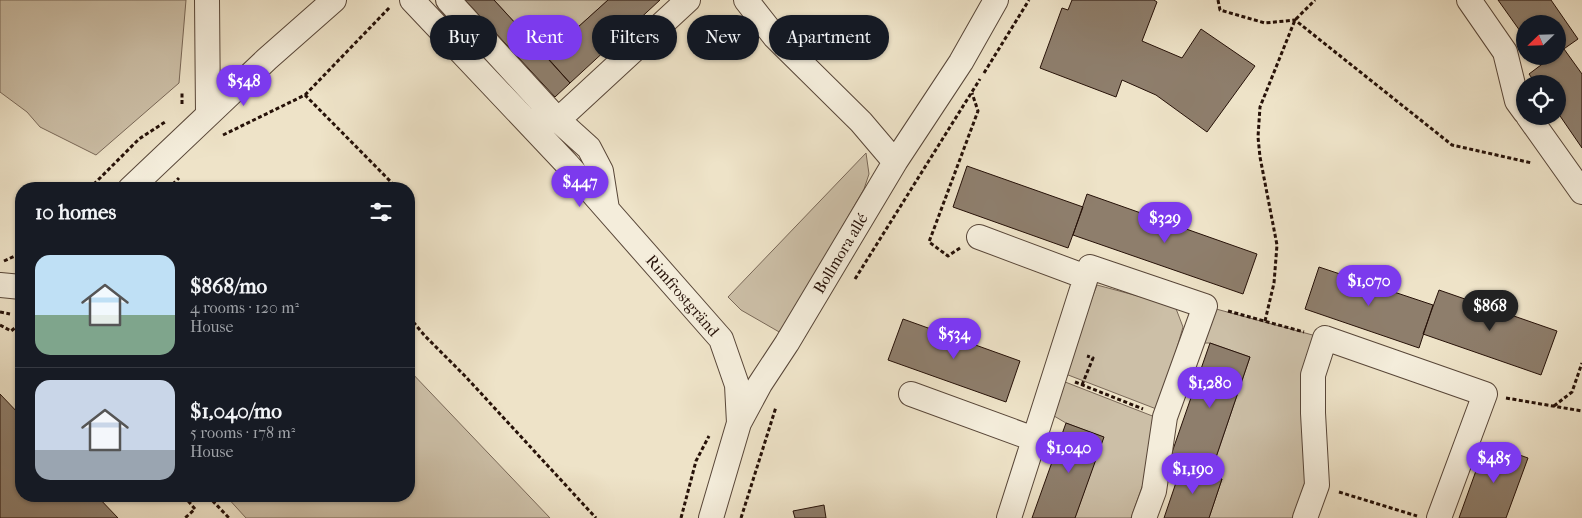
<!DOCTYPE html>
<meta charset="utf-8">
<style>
:root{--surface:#171b24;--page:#20242c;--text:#f1f3f6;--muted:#9ea1a6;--line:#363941;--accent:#7c3aed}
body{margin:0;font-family:"IM FELL French Canon",serif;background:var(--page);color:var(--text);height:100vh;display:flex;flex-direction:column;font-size:19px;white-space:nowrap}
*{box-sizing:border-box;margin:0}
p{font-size:16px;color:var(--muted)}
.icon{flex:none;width:28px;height:28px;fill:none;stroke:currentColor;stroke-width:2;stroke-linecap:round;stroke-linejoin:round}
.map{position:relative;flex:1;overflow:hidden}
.panel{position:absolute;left:15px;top:182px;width:400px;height:320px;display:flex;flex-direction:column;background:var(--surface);border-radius:20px;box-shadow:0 1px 4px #0004}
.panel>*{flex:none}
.banner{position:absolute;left:430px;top:15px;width:475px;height:45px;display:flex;gap:10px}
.needle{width:32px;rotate:247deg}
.controls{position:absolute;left:1516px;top:15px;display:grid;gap:10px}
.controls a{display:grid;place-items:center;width:50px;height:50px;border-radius:50%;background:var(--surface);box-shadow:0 1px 4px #0004;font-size:25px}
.price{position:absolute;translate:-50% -42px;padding:0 11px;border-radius:18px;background:var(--accent);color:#fff;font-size:16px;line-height:32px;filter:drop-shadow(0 1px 2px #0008)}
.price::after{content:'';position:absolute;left:50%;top:30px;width:15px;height:11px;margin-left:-8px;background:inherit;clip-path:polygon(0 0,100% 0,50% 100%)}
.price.current{background:#222;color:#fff}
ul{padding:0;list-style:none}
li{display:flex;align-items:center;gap:15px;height:125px;padding:0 20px}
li+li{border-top:1px solid var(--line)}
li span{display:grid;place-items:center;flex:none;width:140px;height:100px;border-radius:15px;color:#555}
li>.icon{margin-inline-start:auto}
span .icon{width:60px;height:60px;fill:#fffc;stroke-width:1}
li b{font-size:21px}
h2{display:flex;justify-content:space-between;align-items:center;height:60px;padding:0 20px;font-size:21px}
.pill{padding:0 18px;border-radius:22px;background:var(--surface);box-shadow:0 1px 4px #0004;font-size:18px;line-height:45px}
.pill.current{background:var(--accent);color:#fff}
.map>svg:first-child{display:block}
.green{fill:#ccbfa7;stroke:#796858}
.building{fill:#8e7e6c;stroke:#261108}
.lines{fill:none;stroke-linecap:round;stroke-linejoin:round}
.minor-casing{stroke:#584638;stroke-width:26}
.path{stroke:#261108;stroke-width:3;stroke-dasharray:4 2.5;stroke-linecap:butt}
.minor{stroke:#f4eddb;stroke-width:24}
.labels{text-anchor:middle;stroke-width:4.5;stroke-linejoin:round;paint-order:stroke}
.street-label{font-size:16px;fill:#261108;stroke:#f4eddb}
</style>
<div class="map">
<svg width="1582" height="518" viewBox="0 0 1582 518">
<rect width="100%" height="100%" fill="#eee3c8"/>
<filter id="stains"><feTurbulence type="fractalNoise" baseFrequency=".004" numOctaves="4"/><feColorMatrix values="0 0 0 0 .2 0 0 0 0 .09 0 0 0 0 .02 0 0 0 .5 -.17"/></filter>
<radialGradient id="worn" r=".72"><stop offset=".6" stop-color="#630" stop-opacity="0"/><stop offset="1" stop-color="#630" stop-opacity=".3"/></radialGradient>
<path class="green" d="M0 0H186L179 83 96 155 40 127 27 112 0 92Z
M494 0H608L546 56Z
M866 153 869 174 864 189 781 333 741 310 728 297Z
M1097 285 1175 306 1183 327 1159 410 1063 373Z
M1205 306 1320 337 1312 457 1298 518H1209L1222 479 1210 475 1250 357 1210 343H1196Z
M409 370 550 518H246L226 496H409Z
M1060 380 1155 417 1148 470 1131 518H1075L1103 437 1066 423 1049 413Z"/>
<path class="building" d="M465 0H494L570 83 555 97Z
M608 0H660L570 83 546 56Z
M1072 0H1154L1157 2 1142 41 1182 58 1201 29 1255 66 1207 132 1156 95 1122 80 1116 97 1040 68 1062 8 1068 10Z
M1498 0H1551L1578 39 1558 53V24H1525V38Z
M1564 49 1582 74V148L1558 113V84H1536L1529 74 1553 56H1558V53Z
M1537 56H1553L1543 64Z
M967 166 1083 207 1068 248 953 207Z
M1087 194 1257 254 1243 294 1073 235Z
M1319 267 1433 305 1419 348 1305 309Z
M1439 290 1557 331 1541 375 1423 334Z
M903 319 1020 361 1006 402 888 360Z
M1210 343 1250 357 1210 475 1169 461Z
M0 394 21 416V496H97L118 518H0Z
M1066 423 1104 437 1075 518H1032Z
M1486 443 1528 458 1506 518H1459Z
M1182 465 1222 479 1209 518H1164Z
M824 505 826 518H795L793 511Z"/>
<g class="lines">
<g class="minor-casing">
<path id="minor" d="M207 0 208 114
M412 0 567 164 721 339 737 385 739 423
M448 0 558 120 589 148 601 171 607 209
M746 0 775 37 861 122 895 162
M1469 0 1505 52 1517 101 1525 112
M1528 116 1582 192
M558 120 688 0
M130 189 267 59 334 0
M979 237 1086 277 1009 518
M1086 277 1090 267 1205 306 1165 417 1154 491 1144 518
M0 285 21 287
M911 394 1034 439
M711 518 739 423 760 384 787 343 895 162 961 62 996 0
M1305 518 1317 485 1313 413V375L1325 338 1485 394 1439 518"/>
</g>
<path class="path" d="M1218 0 1220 10 1265 23 1295 20 1452 145 1532 163
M984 73 1029 0
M305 95 390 7
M182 104V91
M223 135 305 95 392 183 393 189
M89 189 139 139 165 122
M168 189 179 178
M960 248 948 256 929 242 978 111 972 93
M4 261 21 253
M855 279 980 79
M1228 311 1304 332
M0 312 10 314
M409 317 425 336 465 376 596 518
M1265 321 1274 283 1277 245 1260 157 1258 137 1260 107 1295 20 1315 0
M0 325 11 331 21 323
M1075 382 1143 409
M1082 385 1093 358 1087 356
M1506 398 1582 411
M1554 406 1572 392 1582 363
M1339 492 1417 516
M184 496 195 509 185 518
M208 496 229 518
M681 518 696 461 709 436
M741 518 776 407"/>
<use href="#minor" class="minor"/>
</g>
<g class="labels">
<g class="street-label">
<text transform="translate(840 253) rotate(-59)" y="6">Bollmora allé</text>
<text transform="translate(683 295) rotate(49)" y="6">Rimfrostgränd</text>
</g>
</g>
<rect width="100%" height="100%" filter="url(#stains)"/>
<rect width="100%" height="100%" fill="url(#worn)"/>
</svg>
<div class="controls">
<a><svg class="needle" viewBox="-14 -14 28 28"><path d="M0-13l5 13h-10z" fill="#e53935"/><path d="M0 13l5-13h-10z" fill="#9ea1a6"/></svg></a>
<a><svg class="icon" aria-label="locate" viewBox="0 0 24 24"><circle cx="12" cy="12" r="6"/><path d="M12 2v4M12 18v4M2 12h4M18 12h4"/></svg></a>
</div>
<b class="price" style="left:244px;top:107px">$548</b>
<b class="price" style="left:580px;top:208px">$447</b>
<b class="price" style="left:1165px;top:244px">$329</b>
<b class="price" style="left:1369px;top:307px">$1,070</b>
<b class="price current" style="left:1490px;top:332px">$868</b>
<b class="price" style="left:954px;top:360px">$534</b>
<b class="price" style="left:1210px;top:409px">$1,280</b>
<b class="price" style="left:1069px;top:474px">$1,040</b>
<b class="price" style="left:1494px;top:484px">$485</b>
<b class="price" style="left:1193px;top:495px">$1,190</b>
<div class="banner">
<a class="pill">Buy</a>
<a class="pill current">Rent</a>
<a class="pill">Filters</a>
<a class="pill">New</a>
<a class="pill">Apartment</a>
</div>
<section class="panel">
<h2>10 homes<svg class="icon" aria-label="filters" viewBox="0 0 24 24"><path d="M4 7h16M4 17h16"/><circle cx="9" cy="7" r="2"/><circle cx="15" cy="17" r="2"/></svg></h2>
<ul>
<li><span style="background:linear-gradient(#bfe0f5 60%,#7fa58c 0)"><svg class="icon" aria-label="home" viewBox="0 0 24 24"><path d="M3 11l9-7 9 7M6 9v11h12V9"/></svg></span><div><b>$868/mo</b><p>4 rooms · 120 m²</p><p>House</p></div></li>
<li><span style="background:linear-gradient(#c9d6e8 70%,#9aa5b1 0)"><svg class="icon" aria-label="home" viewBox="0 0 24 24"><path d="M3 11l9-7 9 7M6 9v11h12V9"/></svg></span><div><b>$1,040/mo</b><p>5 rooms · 178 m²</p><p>House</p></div></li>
</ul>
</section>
</div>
